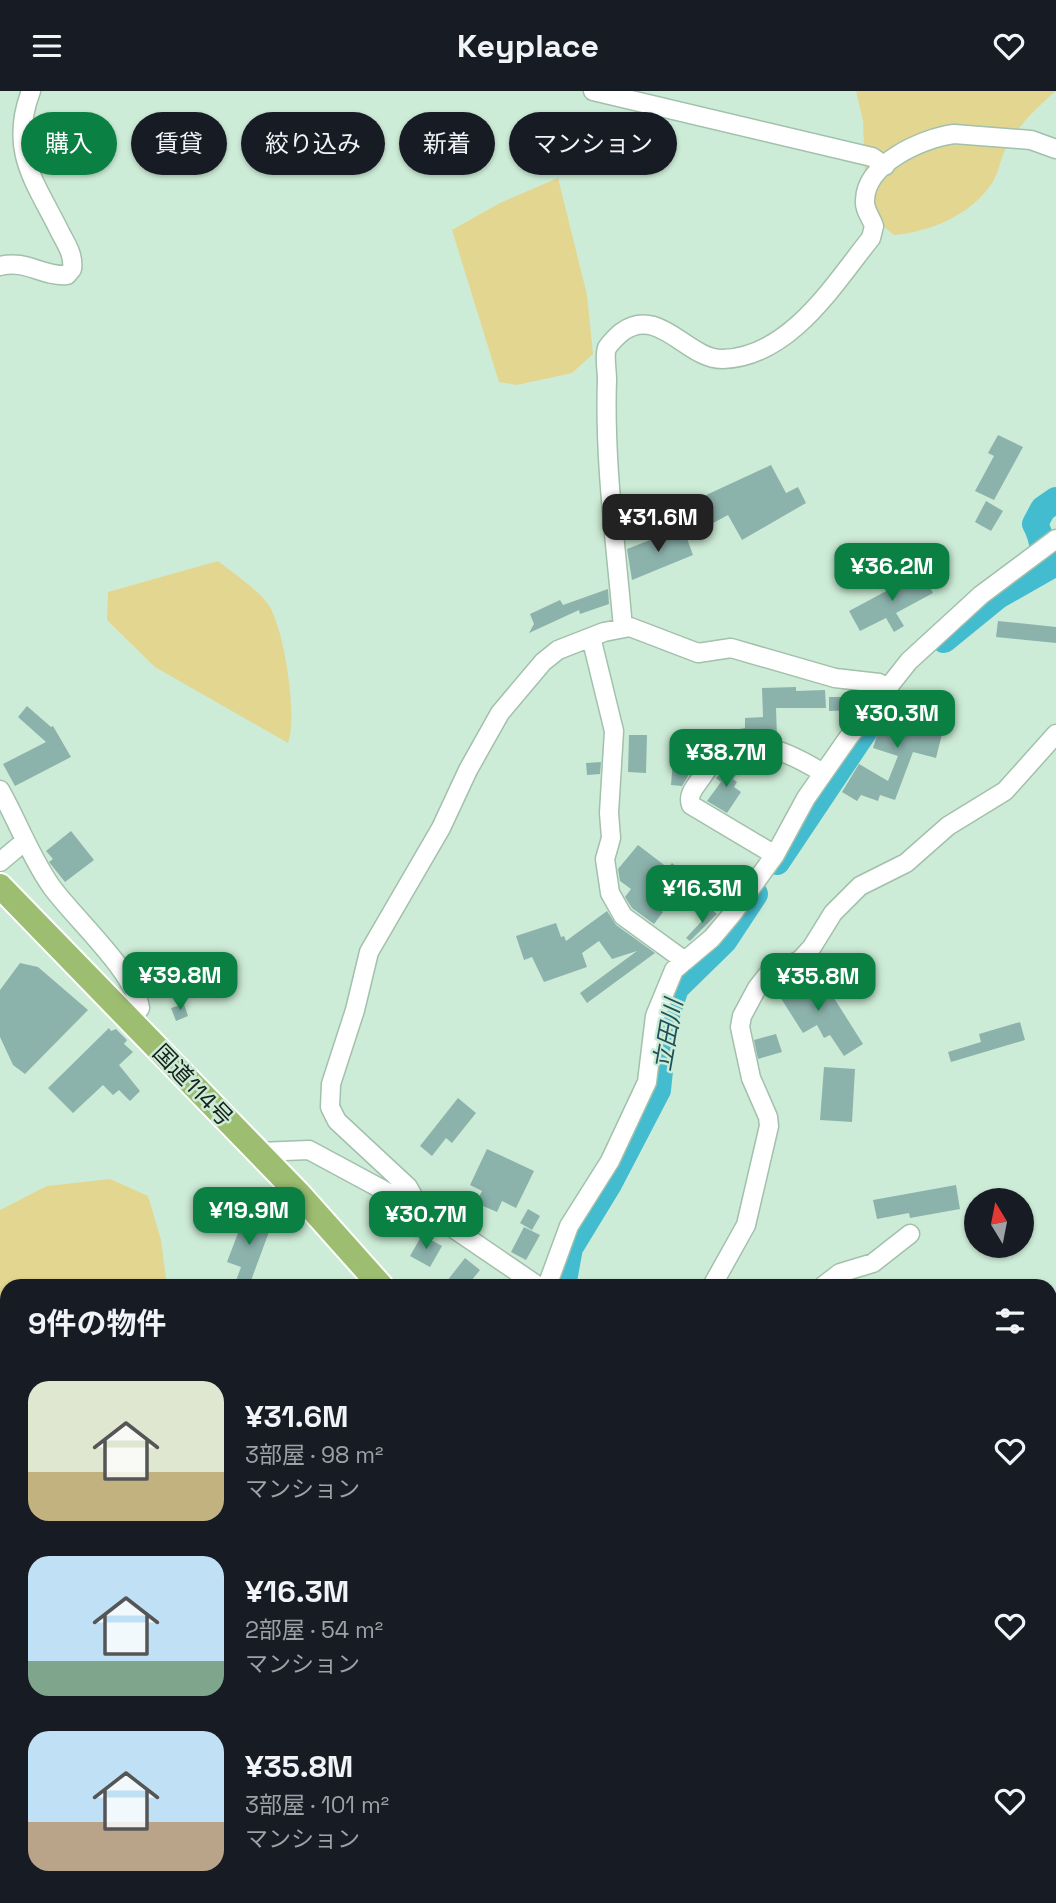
<!DOCTYPE html>
<html lang="ja">
<meta charset="utf-8">
<style>
:root{--surface:#171b24;--page:#242831;--text:#f1f3f6;--muted:#9ea1a6;--accent:#0b8043}
body{margin:0;font-family:"Space Grotesk","Noto Sans JP",sans-serif;background:var(--page);color:var(--text);height:100vh;display:flex;flex-direction:column;font-size:26px;white-space:nowrap}
*{box-sizing:border-box;margin:0}
p{font-size:23px;color:var(--muted)}
.icon{flex:none;width:38px;height:38px;fill:none;stroke:currentColor;stroke-width:2;stroke-linecap:round;stroke-linejoin:round}
.map{position:relative;flex:1;overflow:hidden}
.drawer{position:absolute;left:0px;top:1188px;width:1057px;height:625px;display:flex;flex-direction:column;background:var(--surface);border-radius:21px 21px 0 0;box-shadow:0 2px 5px #0004}
.drawer>*{flex:none}
.guide{position:absolute;left:21px;top:21px;width:700px;height:63px;display:flex;gap:14px}
.needle{width:46px;rotate:350deg}
.fabs{position:absolute;left:964px;top:1097px;display:grid;gap:14px}
.fabs a{display:grid;place-items:center;width:70px;height:70px;border-radius:50%;background:var(--surface);box-shadow:0 2px 5px #0004;font-size:35px}
.price{position:absolute;translate:-50% -60px;padding:0 16px;border-radius:14px;background:var(--accent);color:#fff;font-size:23px;line-height:46px;filter:drop-shadow(0 2px 4px #0008)}
.price::after{content:'';position:absolute;left:50%;top:42px;width:21px;height:16px;margin-left:-10px;background:inherit;clip-path:polygon(0 0,100% 0,50% 100%)}
.price.current{background:#222;color:#fff}
ul{padding:0;list-style:none}
li{display:flex;align-items:center;gap:21px;height:175px;padding:0 28px}
li span{display:grid;place-items:center;flex:none;width:196px;height:140px;border-radius:21px;color:#555}
li>.icon{margin-inline-start:auto}
span .icon{width:84px;height:84px;fill:#fffc;stroke-width:1}
li b{font-size:30px}
h2{display:flex;justify-content:space-between;align-items:center;height:84px;padding:0 28px;font-size:30px}
.chip{padding:0 24px;border-radius:32px;background:var(--surface);box-shadow:0 2px 5px #0004;font-size:24px;line-height:63px}
.chip.current{background:var(--accent);color:#fff}
header{display:flex;justify-content:space-between;align-items:center;height:91px;padding:0 28px;background:var(--surface);font-size:32px;font-weight:700}
.map>svg:first-child{display:block}
.green{fill:#e2d691}
.lines{fill:none;stroke-linecap:round;stroke-linejoin:round}
.river{stroke:#44bcd0;stroke-width:26}
.building{fill:#8cb2ac}
.minor-casing{stroke:#a2c0ab;stroke-width:21}
.highway-casing{stroke:#fff;stroke-width:28}
.minor{stroke:#fff;stroke-width:18}
.highway{stroke:#9dbe71;stroke-width:24}
.labels{text-anchor:middle;stroke-width:5;stroke-linejoin:round;paint-order:stroke}
.street-label{font-size:23px;fill:#162119;stroke:#cdecd7}
.water-label{font-size:24px;font-style:italic;fill:#1f515a;stroke:#cdecd7}
</style>
<header><svg class="icon" aria-label="menu" viewBox="0 0 24 24"><path d="M4 6h16M4 12h16M4 18h16"/></svg>Keyplace<svg class="icon" aria-label="heart" viewBox="0 0 24 24"><path d="M12 20l-8-8c-3-5 5-10 8-4 3-6 11-1 8 4z"/></svg></header>
<div class="map">
<svg width="1056" height="1812" viewBox="0 0 1056 1812">
<rect width="100%" height="100%" fill="#cdecd7"/>
<path class="green" d="M856 0H1056C1038 15 1017 36 1006 57 1000 68 999 82 992 92 971 124 930 141 894 144L876 129 865 82 863 30Z
M558 87 587 204 593 263 572 282 517 294 499 291 452 139 500 112Z
M218 470C234 483 256 497 268 513 284 535 298 627 288 652L155 576 107 529 108 501Z
M110 1088 148 1105 161 1149 167 1195H7V1378L0 1382V1119L47 1095Z
M25 1806H440V1812H21Z"/>
<g class="lines">
<path class="river" d="M944 549 998 505 1049 476C1041 464 1045 450 1035 433L1043 418 1056 409
M777 771 878 620
M563 1195 570 1157 609 1093 658 999 665 930 676 897 724 850 755 803
M511 1806 514 1812"/>
</g>
<path class="building" d="M998 344 1023 356 994 409 975 400 994 365 988 362Z
M771 374 786 402 798 396 806 412 742 449 728 424 704 437 691 411Z
M986 410 1003 420 991 440 975 431Z
M673 440 675 446 685 442 693 464 632 489 627 458Z
M922 481 933 502 896 522 904 535 894 541 886 527 860 540 849 520Z
M608 498 609 513 580 523 579 519 529 542 534 533 530 523 560 509 563 514Z
M998 530 1056 536V552L996 546Z
M796 596V600L825 599 826 617H776L777 646 740 645 713 657 710 644 745 637V627L763 626 762 597Z
M829 606H854V619L829 620Z
M899 606 934 617 927 639 942 643 936 667 913 661 895 709 880 704 878 710 861 704 857 710 842 701 859 673 888 690 898 665 873 657 883 626 892 629Z
M27 615 51 636 53 635 71 666 15 695 3 673 46 651 18 626Z
M629 644H647L646 682 628 681Z
M674 657 707 662 695 673 682 695 671 694Z
M735 670 742 675 733 688 737 691 734 696 741 701 727 722 707 710 721 691 716 687Z
M601 671 600 683 587 684 586 672Z
M71 740 94 769 65 791 49 771 53 768 46 760Z
M638 754 668 777 672 772 688 785 660 819 663 821 654 833 632 817 625 806 631 798 620 790 618 778Z
M712 819 717 823 690 850 686 847Z
M607 820 616 834 655 862 587 912 580 902 637 860 612 868 599 850 582 862 587 876 544 891 532 866 524 869 516 845 556 832 561 846 564 845 566 850Z
M20 872 38 876 88 919 25 983 13 974 0 946V899Z
M169 873 180 889 159 903 148 887Z
M799 882 815 903 827 896 863 953 844 965 830 944 824 947 817 934 803 942 775 898Z
M184 913 188 925 176 930 171 917Z
M1020 931 1025 949 951 971 948 961 981 951 979 943Z
M109 937 111 940 116 938 127 949 124 953 133 961 119 974 140 1000 130 1010 119 999 113 1004 103 994 73 1022 48 997Z
M776 943 782 961 758 968 754 949Z
M824 976 855 978 852 1031 820 1029Z
M458 1007 476 1022 452 1052 446 1047 432 1065 420 1055Z
M487 1058 534 1080 516 1117 502 1110 497 1121 476 1112 482 1100 470 1094Z
M956 1094 960 1118 910 1127 909 1122 877 1128 873 1109Z
M528 1118 540 1125 532 1139 520 1132Z
M246 1121 273 1130 249 1195H234L241 1176 227 1171Z
M524 1136 540 1144 526 1169 511 1161Z
M422 1144 442 1155 430 1176 410 1165Z
M465 1167 480 1179 467 1195H443Z"/>
<g class="lines">
<g class="minor-casing">
<path id="minor" d="M593 0 872 66 885 75
M0 175C25 168 43 186 67 184L72 178C74 165 67 154 61 143 35 90 8 60 31 0
M623 537C616 454 604 371 607 288 607 280 604 264 607 257 610 252 618 244 622 241 660 214 687 269 723 268 790 266 834 193 871 147L874 135C871 126 864 119 865 109 866 72 923 47 954 43L1031 49 1056 58
M591 546 614 640 609 722 611 747 605 768 610 802 623 825 685 870
M0 699C18 731 30 765 51 795 73 826 134 880 140 917L131 930
M775 764 691 714C687 703 696 695 702 686 734 635 781 656 823 682
M0 771 25 750
M259 1061 309 1059 450 1135 538 1195
M412 1115 413 1105 408 1096 337 1030 330 1016 331 993 355 919 369 861 441 737 468 679 500 622 543 571 558 559 604 541 630 536 698 562 731 557 835 587 879 592 886 597
M547 1195 569 1135 610 1070 647 991 655 925 674 879 712 847 733 822 775 764 806 707 848 647 909 570 981 504 1056 448
M712 1195 746 1134 769 1035 768 1026 751 987 740 936 742 925 757 897 768 883 800 869 812 856 833 822 860 795 906 772 948 735 1005 700 1056 643
M823 1195 840 1182 873 1172 910 1143
M0 1321 7 1319
M1050 1763 1056 1765
M598 1812V1806
M727 1812 739 1806"/>
</g>
<g class="highway-casing">
<path id="highway" d="M0 795 298 1102 381 1195
M576 1812 577 1806"/>
</g>
<use href="#minor" class="minor"/>
<use href="#highway" class="highway"/>
</g>
<g class="labels">
<g class="street-label">
<text transform="translate(193 994) rotate(46)" y="8">国道114号</text>
</g>
<g class="water-label">
<text transform="translate(668 944) rotate(-80)" y="8">立田川</text>
</g>
</g>
</svg>
<div class="fabs">
<a><svg class="needle" viewBox="-14 -14 28 28"><path d="M0-13l5 13h-10z" fill="#e53935"/><path d="M0 13l5-13h-10z" fill="#9ea1a6"/></svg></a>
</div>
<b class="price current" style="left:658px;top:463px">¥31.6M</b>
<b class="price" style="left:892px;top:512px">¥36.2M</b>
<b class="price" style="left:897px;top:659px">¥30.3M</b>
<b class="price" style="left:726px;top:698px">¥38.7M</b>
<b class="price" style="left:702px;top:834px">¥16.3M</b>
<b class="price" style="left:180px;top:921px">¥39.8M</b>
<b class="price" style="left:818px;top:922px">¥35.8M</b>
<b class="price" style="left:249px;top:1156px">¥19.9M</b>
<b class="price" style="left:426px;top:1160px">¥30.7M</b>
<div class="guide">
<a class="chip current">購入</a>
<a class="chip">賃貸</a>
<a class="chip">絞り込み</a>
<a class="chip">新着</a>
<a class="chip">マンション</a>
</div>
<section class="drawer">
<h2>9件の物件<svg class="icon" aria-label="filters" viewBox="0 0 24 24"><path d="M4 7h16M4 17h16"/><circle cx="9" cy="7" r="2"/><circle cx="15" cy="17" r="2"/></svg></h2>
<ul>
<li><span style="background:linear-gradient(#dfe7d0 65%,#c2b280 0)"><svg class="icon" aria-label="home" viewBox="0 0 24 24"><path d="M3 11l9-7 9 7M6 9v11h12V9"/></svg></span><div><b>¥31.6M</b><p>3部屋 · 98 m²</p><p>マンション</p></div><svg class="icon" aria-label="heart" viewBox="0 0 24 24"><path d="M12 20l-8-8c-3-5 5-10 8-4 3-6 11-1 8 4z"/></svg></li>
<li><span style="background:linear-gradient(#bfe0f5 75%,#7fa58c 0)"><svg class="icon" aria-label="home" viewBox="0 0 24 24"><path d="M3 11l9-7 9 7M6 9v11h12V9"/></svg></span><div><b>¥16.3M</b><p>2部屋 · 54 m²</p><p>マンション</p></div><svg class="icon" aria-label="heart" viewBox="0 0 24 24"><path d="M12 20l-8-8c-3-5 5-10 8-4 3-6 11-1 8 4z"/></svg></li>
<li><span style="background:linear-gradient(#bfe0f5 65%,#b9a48a 0)"><svg class="icon" aria-label="home" viewBox="0 0 24 24"><path d="M3 11l9-7 9 7M6 9v11h12V9"/></svg></span><div><b>¥35.8M</b><p>3部屋 · 101 m²</p><p>マンション</p></div><svg class="icon" aria-label="heart" viewBox="0 0 24 24"><path d="M12 20l-8-8c-3-5 5-10 8-4 3-6 11-1 8 4z"/></svg></li>
</ul>
</section>
</div>
